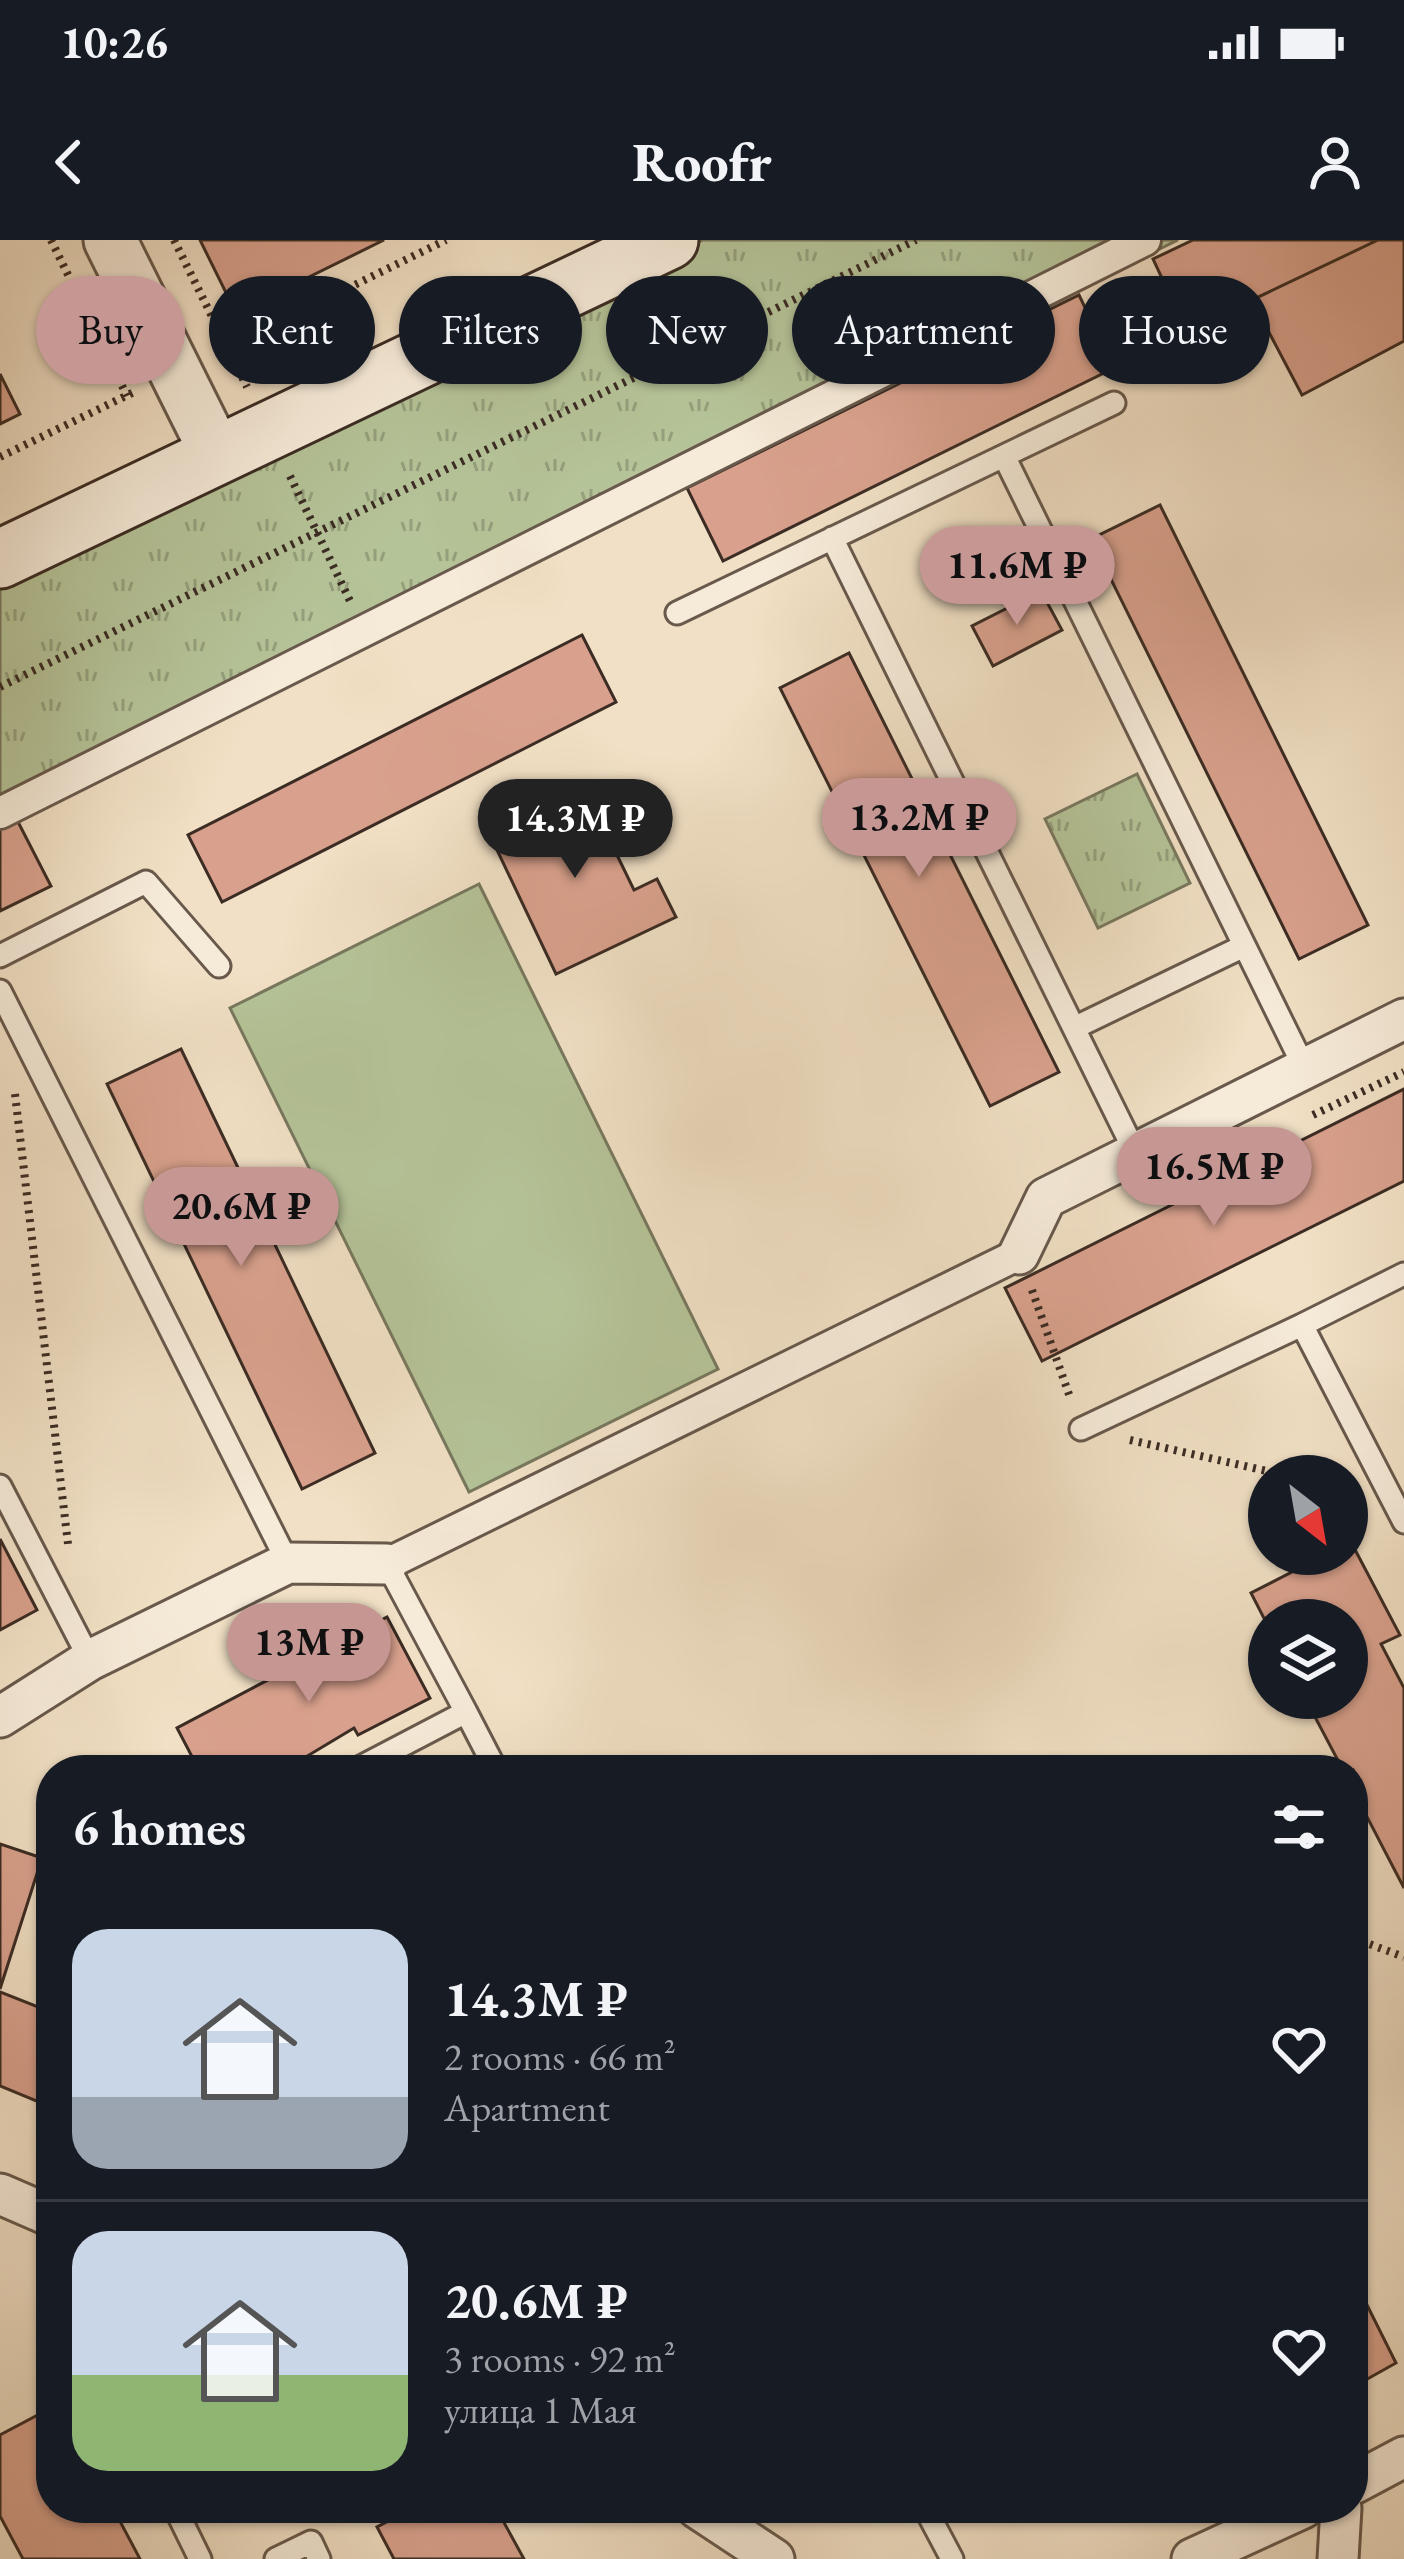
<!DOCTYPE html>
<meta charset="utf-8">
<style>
:root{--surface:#171b24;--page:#20242c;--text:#f1f3f6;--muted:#9ea1a6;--line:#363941;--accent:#c59692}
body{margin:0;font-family:"EB Garamond",serif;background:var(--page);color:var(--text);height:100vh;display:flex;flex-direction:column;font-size:45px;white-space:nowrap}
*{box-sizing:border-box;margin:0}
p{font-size:39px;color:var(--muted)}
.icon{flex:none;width:66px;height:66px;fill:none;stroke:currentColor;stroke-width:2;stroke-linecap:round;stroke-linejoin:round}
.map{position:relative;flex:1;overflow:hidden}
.sheet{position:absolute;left:36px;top:1515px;width:1332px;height:768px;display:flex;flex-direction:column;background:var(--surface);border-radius:48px;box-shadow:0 3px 9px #0004}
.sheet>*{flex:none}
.banner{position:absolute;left:36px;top:36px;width:1332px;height:108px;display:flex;gap:24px}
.needle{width:78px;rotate:149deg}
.buttons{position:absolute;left:1248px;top:1215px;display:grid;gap:24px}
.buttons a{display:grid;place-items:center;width:120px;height:120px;border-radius:50%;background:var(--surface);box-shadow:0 3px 9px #0004;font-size:60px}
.price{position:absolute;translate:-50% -102px;padding:0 27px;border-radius:42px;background:var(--accent);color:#111;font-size:39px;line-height:78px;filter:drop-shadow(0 3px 6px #0008)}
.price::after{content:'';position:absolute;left:50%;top:72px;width:36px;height:27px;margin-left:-18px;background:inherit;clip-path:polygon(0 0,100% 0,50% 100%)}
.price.current{background:#222;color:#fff}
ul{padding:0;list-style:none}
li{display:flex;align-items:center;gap:36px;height:300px;padding:0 36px}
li+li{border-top:3px solid var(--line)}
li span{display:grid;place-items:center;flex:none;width:336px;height:240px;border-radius:36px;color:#555}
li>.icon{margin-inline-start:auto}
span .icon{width:144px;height:144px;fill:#fffc;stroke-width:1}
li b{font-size:51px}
h2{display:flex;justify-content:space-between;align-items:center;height:144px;padding:0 36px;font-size:51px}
.pill{padding:0 42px;border-radius:54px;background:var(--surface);box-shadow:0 3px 9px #0004;font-size:42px;line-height:108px}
.pill.current{background:var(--accent);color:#111}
.status{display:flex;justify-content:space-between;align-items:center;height:84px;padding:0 60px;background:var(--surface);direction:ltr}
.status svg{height:33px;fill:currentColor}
header{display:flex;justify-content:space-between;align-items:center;height:156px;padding:0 36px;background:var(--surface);font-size:54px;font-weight:800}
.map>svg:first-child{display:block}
.park{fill:url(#park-tufts);stroke:#78785e;stroke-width:3}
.pitch{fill:#b5c398;stroke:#78785e;stroke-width:3}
.building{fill:#d9a18d;stroke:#3b2c24;stroke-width:3}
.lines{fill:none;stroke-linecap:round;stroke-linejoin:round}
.service-casing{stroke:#68594c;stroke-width:27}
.pedestrian-casing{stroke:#68594c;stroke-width:36}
.minor-casing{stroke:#68594c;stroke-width:45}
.tertiary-casing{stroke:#68594c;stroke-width:57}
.secondary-casing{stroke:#3b2c24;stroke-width:63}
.path{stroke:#3b2c24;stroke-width:8;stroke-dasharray:3 6;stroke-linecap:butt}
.service{stroke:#f6ebd9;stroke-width:21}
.pedestrian{stroke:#f6ebd9;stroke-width:30}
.minor{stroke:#f6ebd9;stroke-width:39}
.tertiary{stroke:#f6ebd9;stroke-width:51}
.secondary{stroke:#f6ebd9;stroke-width:57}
</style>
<div class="status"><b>10:26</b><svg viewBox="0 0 49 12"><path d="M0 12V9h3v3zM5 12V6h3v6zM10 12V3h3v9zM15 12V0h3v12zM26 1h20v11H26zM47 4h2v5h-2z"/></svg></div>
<header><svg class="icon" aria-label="back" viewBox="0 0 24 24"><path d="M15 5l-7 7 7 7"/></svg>Roofr<svg class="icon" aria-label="person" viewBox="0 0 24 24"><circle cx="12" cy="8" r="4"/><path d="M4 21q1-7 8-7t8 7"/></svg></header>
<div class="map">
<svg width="1404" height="2319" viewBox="0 0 1404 2319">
<defs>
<pattern id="park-tufts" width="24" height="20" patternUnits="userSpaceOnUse" patternTransform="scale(3)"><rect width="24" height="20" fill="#b5c398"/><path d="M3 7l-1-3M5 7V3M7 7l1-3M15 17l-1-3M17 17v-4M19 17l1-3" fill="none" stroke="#949f7c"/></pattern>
</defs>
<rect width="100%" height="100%" fill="#f1e0c5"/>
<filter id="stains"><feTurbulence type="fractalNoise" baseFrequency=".00167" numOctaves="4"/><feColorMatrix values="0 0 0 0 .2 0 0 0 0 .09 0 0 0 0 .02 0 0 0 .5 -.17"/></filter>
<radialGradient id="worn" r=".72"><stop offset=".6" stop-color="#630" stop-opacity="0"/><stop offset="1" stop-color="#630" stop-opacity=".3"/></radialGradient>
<path class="park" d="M703 0H1178L0 577V342Z
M1137 534 1190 643 1098 688 1045 579Z"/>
<path class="pitch" d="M479 644 718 1129 469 1252 230 768Z"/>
<path class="building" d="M200 0H384L236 73Z
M1193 0H1378L1252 60 1248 51 1225 62 1237 87 1194 107 1153 19Z
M1378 0H1404V101L1302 155 1252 60Z
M1079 55 1114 128 723 321 687 248Z
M0 134 20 174 0 184Z
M1160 265 1368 685 1299 719 1091 299Z
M1041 351 1062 390 993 426 972 386Z
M582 395 616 462 222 662 188 595Z
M849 413 1059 832 990 866 780 448Z
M583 545 634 650 657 639 676 677 556 734 488 591Z
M15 576 51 646 0 671V584Z
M181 809 375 1213 302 1249 107 844Z
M1404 849V941L1042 1121 1005 1048Z
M0 1299 37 1370 0 1390Z
M1351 1302 1400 1395 1381 1404 1404 1448V1648L1353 1550V1530H1343L1305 1458H1347V1380H1269V1388L1251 1353 1327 1314H1347Z
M387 1377 430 1458 358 1495 354 1488 284 1530H199L177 1488Z
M0 1604 42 1618 0 1749Z
M0 1752 51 1772V1867L0 1846Z
M1353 2037 1396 2123 1353 2147Z
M51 2168V2268H113L140 2319H23L0 2276V2195Z
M414 2268H496L524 2319H394L377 2287Z"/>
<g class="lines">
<g class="service-casing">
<path id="service" d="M1004 216 1305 829
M832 298 1136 914
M677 373 1114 163
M0 716 146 642 219 726
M0 751 288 1323
M1074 788 1244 706
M1404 1034 1302 1085 1404 1282
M1081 1189 1302 1085
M0 1246 90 1420
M466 1472 496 1530
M355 1530 466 1472 387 1324
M175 2268 200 2319
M925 2268 952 2319
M276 2319 311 2302 319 2319"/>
</g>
<g class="pedestrian-casing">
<path id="pedestrian" d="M0 573 1145 0
M387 1324 1019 1014"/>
</g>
<g class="minor-casing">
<path id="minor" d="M1019 1014 1046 958 1404 779
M0 1477 90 1420 288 1323 387 1324
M0 1954 51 1976
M1353 2244 1404 2217
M697 2268 774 2319
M1192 2319 1303 2268
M1338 2319 1341 2268"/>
</g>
<g class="tertiary-casing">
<path id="tertiary" d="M110 0 216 213"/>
</g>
<g class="secondary-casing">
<path id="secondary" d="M0 319 669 0"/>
</g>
<path class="path" d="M51 0 127 156
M174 0 247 147
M218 112 446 0
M0 217 134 152
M290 236 351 363
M0 447 916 0
M15 854 68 1304
M1313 875 1404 832
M1032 1050 1071 1160
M1130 1200 1289 1236
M1353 1698 1404 1717"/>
<use href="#service" class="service"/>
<use href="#pedestrian" class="pedestrian"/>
<use href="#minor" class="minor"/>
<use href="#tertiary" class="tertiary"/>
<use href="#secondary" class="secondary"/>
</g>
<rect width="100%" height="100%" filter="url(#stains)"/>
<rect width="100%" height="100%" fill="url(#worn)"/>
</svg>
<div class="buttons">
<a><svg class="needle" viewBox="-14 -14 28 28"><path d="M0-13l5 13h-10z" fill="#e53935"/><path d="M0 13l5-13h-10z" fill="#9ea1a6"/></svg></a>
<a><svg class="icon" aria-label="layers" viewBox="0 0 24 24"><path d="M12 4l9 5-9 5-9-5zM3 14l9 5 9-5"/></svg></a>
</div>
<b class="price" style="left:1017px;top:388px">11.6M ₽</b>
<b class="price" style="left:919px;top:640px">13.2M ₽</b>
<b class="price current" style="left:575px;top:641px">14.3M ₽</b>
<b class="price" style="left:1214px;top:989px">16.5M ₽</b>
<b class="price" style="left:241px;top:1029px">20.6M ₽</b>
<b class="price" style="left:309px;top:1465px">13M ₽</b>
<div class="banner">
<a class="pill current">Buy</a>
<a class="pill">Rent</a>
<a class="pill">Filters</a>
<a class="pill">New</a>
<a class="pill">Apartment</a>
<a class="pill">House</a>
</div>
<section class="sheet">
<h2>6 homes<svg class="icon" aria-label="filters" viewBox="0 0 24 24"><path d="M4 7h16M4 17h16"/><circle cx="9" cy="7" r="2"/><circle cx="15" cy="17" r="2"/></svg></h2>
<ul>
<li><span style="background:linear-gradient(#c9d6e8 70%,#9aa5b1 0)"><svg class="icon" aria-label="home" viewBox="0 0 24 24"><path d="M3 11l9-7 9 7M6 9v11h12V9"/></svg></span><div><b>14.3M ₽</b><p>2 rooms · 66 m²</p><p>Apartment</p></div><svg class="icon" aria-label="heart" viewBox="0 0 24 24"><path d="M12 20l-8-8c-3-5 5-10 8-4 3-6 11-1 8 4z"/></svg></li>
<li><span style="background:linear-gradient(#c9d6e8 60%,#8fb573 0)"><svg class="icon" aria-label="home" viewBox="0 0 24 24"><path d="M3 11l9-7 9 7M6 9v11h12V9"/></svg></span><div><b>20.6M ₽</b><p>3 rooms · 92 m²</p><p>улица 1 Мая</p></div><svg class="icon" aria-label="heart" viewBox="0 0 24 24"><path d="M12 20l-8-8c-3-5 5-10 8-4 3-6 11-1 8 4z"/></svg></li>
</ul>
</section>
</div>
